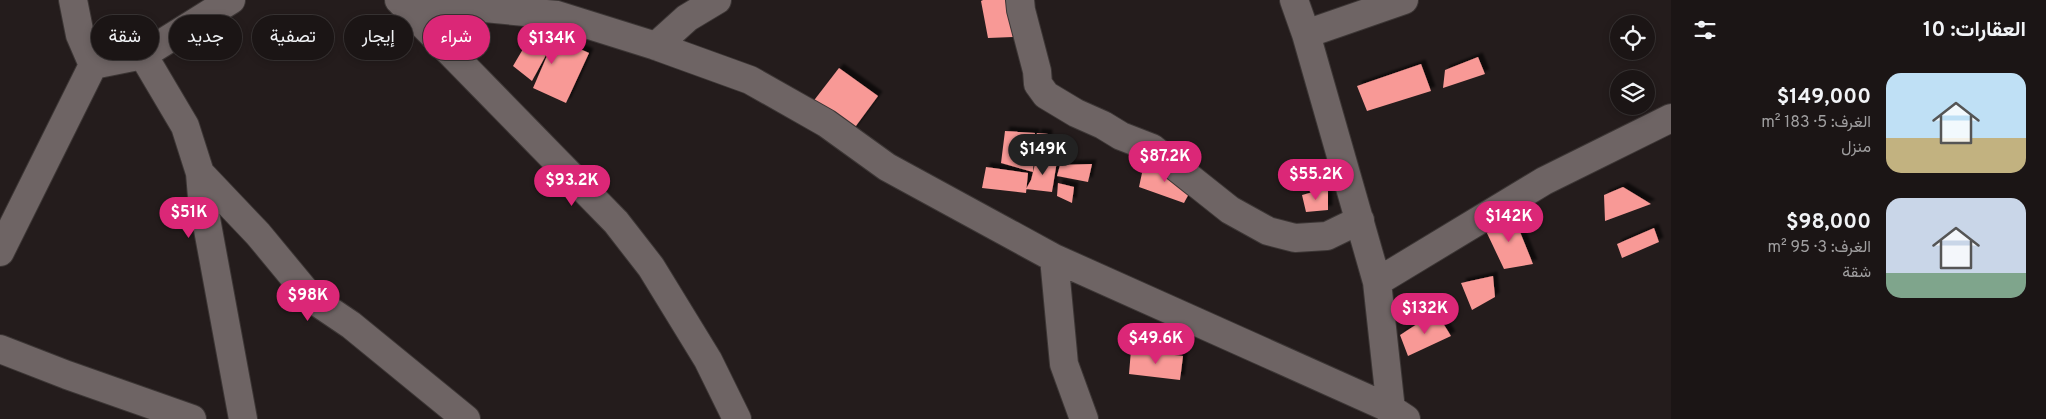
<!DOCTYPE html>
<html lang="ar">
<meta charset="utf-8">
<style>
:root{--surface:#1b1515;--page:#241e1e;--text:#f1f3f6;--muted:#a09fa0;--line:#393434;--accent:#db2777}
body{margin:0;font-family:Overpass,Vazirmatn,sans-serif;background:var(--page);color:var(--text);direction:rtl;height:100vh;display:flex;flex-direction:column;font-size:19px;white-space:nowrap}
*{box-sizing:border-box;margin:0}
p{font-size:16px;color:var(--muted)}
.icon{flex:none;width:28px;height:28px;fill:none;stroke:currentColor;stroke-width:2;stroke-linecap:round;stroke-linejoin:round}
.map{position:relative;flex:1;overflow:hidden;direction:ltr}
.drawer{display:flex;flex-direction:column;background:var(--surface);width:375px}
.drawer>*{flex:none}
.top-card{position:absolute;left:15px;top:15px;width:475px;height:45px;direction:rtl;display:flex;gap:10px}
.tools{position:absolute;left:1610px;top:15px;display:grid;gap:10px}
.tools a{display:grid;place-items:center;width:45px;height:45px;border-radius:50%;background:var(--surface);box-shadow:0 2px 8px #0003,0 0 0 1px var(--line);font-size:25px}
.price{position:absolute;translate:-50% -42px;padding:0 11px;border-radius:18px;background:var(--accent);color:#fff;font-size:16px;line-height:32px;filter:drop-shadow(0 1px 2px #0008)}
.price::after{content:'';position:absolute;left:50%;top:30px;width:15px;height:11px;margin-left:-8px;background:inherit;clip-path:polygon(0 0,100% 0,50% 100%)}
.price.current{background:#222;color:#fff}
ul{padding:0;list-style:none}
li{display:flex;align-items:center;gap:15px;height:125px;padding:0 20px}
li span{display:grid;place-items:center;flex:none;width:140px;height:100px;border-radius:15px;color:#555}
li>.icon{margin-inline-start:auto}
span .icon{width:60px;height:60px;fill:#fffc;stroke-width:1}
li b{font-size:21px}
h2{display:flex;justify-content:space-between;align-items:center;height:60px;padding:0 20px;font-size:21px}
.pill{padding:0 18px;border-radius:22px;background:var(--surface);box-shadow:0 2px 8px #0003,0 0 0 1px var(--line);font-size:18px;line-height:45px}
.pill.current{background:var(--accent);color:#fff}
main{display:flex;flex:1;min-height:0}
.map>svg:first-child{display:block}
.building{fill:#f89996;filter:url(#shadow)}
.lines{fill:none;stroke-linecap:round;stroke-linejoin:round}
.minor-casing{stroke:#3c3635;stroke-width:30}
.minor{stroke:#6e6464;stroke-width:28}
</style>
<main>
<section class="drawer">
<h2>العقارات: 10<svg class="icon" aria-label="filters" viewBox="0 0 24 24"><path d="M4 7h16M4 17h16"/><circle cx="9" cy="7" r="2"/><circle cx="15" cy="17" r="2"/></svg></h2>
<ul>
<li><span style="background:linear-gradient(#bfe0f5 65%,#c2b280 0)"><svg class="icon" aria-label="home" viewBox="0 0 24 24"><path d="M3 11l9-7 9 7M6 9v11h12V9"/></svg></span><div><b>$149,000</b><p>الغرف: 5 · 183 m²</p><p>منزل</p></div></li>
<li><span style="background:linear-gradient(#c9d6e8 75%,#7fa58c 0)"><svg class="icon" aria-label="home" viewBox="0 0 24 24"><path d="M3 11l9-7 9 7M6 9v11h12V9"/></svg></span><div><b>$98,000</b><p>الغرف: 3 · 95 m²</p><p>شقة</p></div></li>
</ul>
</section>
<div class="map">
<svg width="1671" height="419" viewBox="0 0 1671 419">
<defs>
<filter id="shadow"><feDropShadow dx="4.5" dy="-4.5" stdDeviation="1" flood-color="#0009"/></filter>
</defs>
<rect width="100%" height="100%" fill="#241c1c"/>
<path class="building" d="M983 0H1007L1013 37 988 38 981 1Z
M533 32 555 38 589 53 566 103 533 88 553 42 532 81 513 66Z
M1478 57 1485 74 1443 88 1445 70Z
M1421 64 1431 91 1367 111 1357 86Z
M839 68 878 96 850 134 812 103Z
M1005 131 1035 133 1033 172 1001 163Z
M1037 133 1048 134 1046 151H1034Z
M1145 159 1194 184 1184 203 1139 187Z
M1036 160 1057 161 1052 192 1026 189 1031 180Z
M1092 164 1088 182 1057 176 1060 165Z
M986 167 1028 173 1026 193 982 188Z
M1058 183 1074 187 1072 203 1057 196Z
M1623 187 1651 204 1605 221 1604 195Z
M1328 188V210L1306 212 1302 195Z
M1512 212 1533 264 1504 269 1485 229Z
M1654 228 1659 242 1622 258 1617 244Z
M1493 276 1495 297 1472 310 1461 283Z
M1436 312 1451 336 1408 356 1400 335Z
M1131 350 1183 356 1180 380 1129 374Z"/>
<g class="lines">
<g class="minor-casing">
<path id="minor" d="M73 0 80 35 93 65
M399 0 557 15 656 46 750 80 826 123 887 167 1054 258 1391 409 1406 419
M399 0 616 222 651 267 708 360 737 419
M1020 0 1021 10 1037 71 1038 84 1046 95 1076 113 1103 125 1121 136 1152 148 1230 210 1268 231 1295 238 1327 236 1360 220
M1294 0 1306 34 1377 282 1392 419
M1306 34 1404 0
M656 46 687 18 717 0
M143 55 185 126 200 173 202 197 243 419
M200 173 258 234 311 298 351 325 466 419
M0 252 93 65 143 55 231 0
M1054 258 1064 364 1084 419
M1377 282 1544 181 1671 118
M0 349 67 375 192 419"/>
</g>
<use href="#minor" class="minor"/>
</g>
</svg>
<div class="tools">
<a><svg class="icon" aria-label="locate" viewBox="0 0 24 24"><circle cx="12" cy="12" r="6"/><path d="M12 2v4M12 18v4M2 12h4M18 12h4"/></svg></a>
<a><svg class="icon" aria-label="layers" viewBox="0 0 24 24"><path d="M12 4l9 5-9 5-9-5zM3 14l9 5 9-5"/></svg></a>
</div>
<b class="price" style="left:552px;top:65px">$134K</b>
<b class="price current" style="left:1043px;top:176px">$149K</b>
<b class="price" style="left:1165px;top:183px">$87.2K</b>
<b class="price" style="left:1316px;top:201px">$55.2K</b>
<b class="price" style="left:572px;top:207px">$93.2K</b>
<b class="price" style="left:189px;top:239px">$51K</b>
<b class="price" style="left:1509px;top:243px">$142K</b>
<b class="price" style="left:308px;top:322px">$98K</b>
<b class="price" style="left:1425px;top:335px">$132K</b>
<b class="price" style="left:1156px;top:365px">$49.6K</b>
<div class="top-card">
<a class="pill current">شراء</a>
<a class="pill">إيجار</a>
<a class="pill">تصفية</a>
<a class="pill">جديد</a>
<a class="pill">شقة</a>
</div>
</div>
</main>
